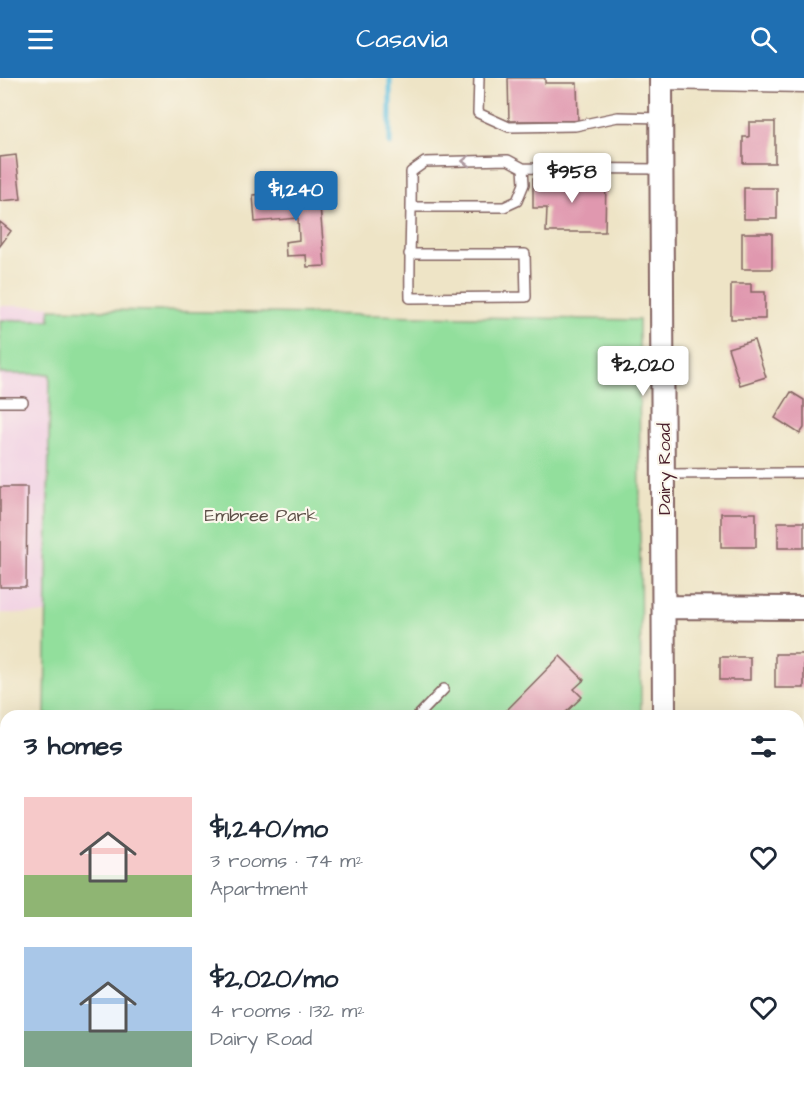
<!DOCTYPE html>
<meta charset="utf-8">
<style>
:root{--surface:#fff;--page:#f2f2f3;--text:#1f2937;--muted:#747a83;--accent:#1f6fb2}
body{margin:0;font-family:"Architects Daughter",sans-serif;background:var(--page);color:var(--text);height:100vh;display:flex;flex-direction:column;font-size:22px;white-space:nowrap}
*{box-sizing:border-box;margin:0}
p{font-size:20px;color:var(--muted)}
.icon{flex:none;width:33px;height:33px;fill:none;stroke:currentColor;stroke-width:2;stroke-linecap:round;stroke-linejoin:round}
.map{position:relative;flex:1;overflow:hidden}
.sheet{position:absolute;left:0px;top:632px;width:804px;height:386px;display:flex;flex-direction:column;background:var(--surface);border-radius:18px 18px 0 0;box-shadow:0 6px 24px #0002}
.sheet>*{flex:none}
.price{position:absolute;translate:-50% -51px;padding:0 14px;border-radius:6px;background:#fff;color:#222;font-size:20px;line-height:39px;filter:drop-shadow(0 2px 3px #0008)}
.price::after{content:'';position:absolute;left:50%;top:36px;width:18px;height:14px;margin-left:-9px;background:inherit;clip-path:polygon(0 0,100% 0,50% 100%)}
.price.on{background:var(--accent);color:#fff}
ul{padding:0;list-style:none}
li{display:flex;align-items:center;gap:18px;height:150px;padding:0 24px}
li span{display:grid;place-items:center;flex:none;width:168px;height:120px;border-radius:0px;color:#555}
li>.icon{margin-inline-start:auto}
span .icon{width:72px;height:72px;fill:#fffc;stroke-width:1}
li b{font-size:26px}
h2{display:flex;justify-content:space-between;align-items:center;height:72px;padding:0 24px;font-size:26px}
header{display:flex;justify-content:space-between;align-items:center;height:78px;padding:0 24px;background:var(--accent);color:#fff;font-size:27px;font-weight:600}
.map>svg:first-child{display:block}
.built{fill:#f1d0e3}
.green{fill:#92df9c;stroke:#6e7f64;stroke-width:1.5}
.lines{fill:none;stroke-linecap:round;stroke-linejoin:round}
.stream{stroke:#61bfdf;stroke-width:5}
.building{fill:#e098af}
.service-casing{stroke:#836461;stroke-width:12}
.minor-casing{stroke:#836461;stroke-width:21}
.tertiary-casing{stroke:#836461;stroke-width:26}
.service{stroke:#fff;stroke-width:9}
.minor{stroke:#fff;stroke-width:18}
.tertiary{stroke:#fff;stroke-width:22}
.oneway{stroke:#ae9aa0}
.labels{text-anchor:middle;stroke-width:4.5;stroke-linejoin:round;paint-order:stroke}
.street-label{font-size:18px;fill:#4a1f2b;stroke:#fbf7ec}
.park-label{font-size:18px;fill:#5c4f47;stroke:#fbf7ec}
</style>
<header><svg class="icon" aria-label="menu" viewBox="0 0 24 24"><path d="M4 6h16M4 12h16M4 18h16"/></svg>Casavia<svg class="icon" aria-label="search" viewBox="0 0 24 24"><circle cx="10" cy="10" r="6"/><path d="M15 15l6 6"/></svg></header>
<div class="map">
<svg width="804" height="1016" viewBox="0 0 804 1016">
<rect width="100%" height="100%" fill="#fbf7ec"/>
<filter id="ink" filterUnits="userSpaceOnUse"><feTurbulence type="fractalNoise" baseFrequency=".0167" numOctaves="2"/><feDisplacementMap in="SourceGraphic" scale="12" xChannelSelector="R" yChannelSelector="G"/><feConvolveMatrix kernelMatrix="1 2 1 2 8 2 1 2 1" color-interpolation-filters="sRGB"/></filter>
<filter id="wash" filterUnits="userSpaceOnUse"><feTurbulence type="fractalNoise" baseFrequency=".008" numOctaves="4" result="noise"/><feDisplacementMap in="SourceGraphic" scale="24" xChannelSelector="R" yChannelSelector="G"/><feGaussianBlur stdDeviation="1.35" result="paint"/><feColorMatrix in="noise" values="0 0 0 0 0 0 0 0 0 0 0 0 0 0 0 0 0 1.4 0 .05"/><feComposite in="paint" operator="in"/></filter>
<g filter="url(#wash)">
<rect width="100%" height="100%" fill="#eee4c6"/>
<path class="built" d="M0 228H50L46 536 0 535Z"/>
<path class="green" d="M50 231 639 242 641 637H45L50 296H0V242H50Z"/>
<g class="lines">
<path class="stream" d="M390 66V0"/>
</g>
<g id="blocks">
<path class="building" d="M508 0H545V5H577L578 43H509Z
M749 44H775V85H743V59H749Z
M16 77 21 121 0 123V79Z
M533 100H606L605 154H546L547 130H533Z
M744 110H777V141H744Z
M291 114V118L319 116 325 188 307 189 306 177 286 178 285 164 299 162 298 140 255 144 253 117Z
M0 144 11 153 0 168Z
M742 155H772V191H742Z
M731 206H751V214H765V241H731Z
M754 262 766 299 740 307 728 270Z
M791 314 804 322V350L800 356 775 340Z
M0 409H27L26 509H0Z
M721 435H756V469H721Z
M778 444H804V470H778Z
M775 576H804V610H775Z
M560 578 584 602 574 611 582 619 562 638H501Z
M720 579H750V602H720Z
M804 712V740H802L798 725V714Z
M0 976H6V1004H0Z"/>
</g>
</g>
<g filter="url(#ink)">
<use href="#blocks" fill-opacity="0" stroke="#836461" stroke-width="1.5"/>
<g class="lines">
<g class="service-casing">
<path id="service" d="M479 0 478 35 509 49 575 48 618 39 662 40
M412 129H504L517 123 524 106 523 90
M409 176H525L526 219 410 220C409 178 412 136 411 94L425 84 508 82 523 90 662 91
M0 324H23
M664 396 804 395
M418 638 444 611
M798 665H804"/>
</g>
<g class="minor-casing">
<path id="minor" d="M661 2 804 5"/>
</g>
<g class="tertiary-casing">
<path id="tertiary" d="M661 0 664 638
M665 529 804 530
M664 1011V1016"/>
</g>
<use href="#service" class="service"/>
<use href="#minor" class="minor"/>
<use href="#tertiary" class="tertiary"/>
</g>
<defs><path id="oneway-chevron" d="M-2-3.5L2.5 0L-2 3.5" fill="none" stroke-width="1.6" stroke-linecap="round" stroke-linejoin="round" transform="scale(1.5)"/></defs>
<use class="oneway" href="#oneway-chevron" transform="translate(466 83) rotate(179)"/>
</g>
<g class="labels">
<g class="street-label">
<text transform="translate(664 391) rotate(-90)" y="6">Dairy Road</text>
</g>
<g class="park-label">
<text x="261" y="443">Embree Park</text>
</g>
</g>
</svg>
<b class="price" style="left:572px;top:126px">$958</b>
<b class="price on" style="left:296px;top:144px">$1,240</b>
<b class="price" style="left:643px;top:319px">$2,020</b>
<section class="sheet">
<h2>3 homes<svg class="icon" aria-label="filters" viewBox="0 0 24 24"><path d="M4 7h16M4 17h16"/><circle cx="9" cy="7" r="2"/><circle cx="15" cy="17" r="2"/></svg></h2>
<ul>
<li><span style="background:linear-gradient(#f6c9c9 65%,#8fb573 0)"><svg class="icon" aria-label="home" viewBox="0 0 24 24"><path d="M3 11l9-7 9 7M6 9v11h12V9"/></svg></span><div><b>$1,240/mo</b><p>3 rooms · 74 m²</p><p>Apartment</p></div><svg class="icon" aria-label="heart" viewBox="0 0 24 24"><path d="M12 20l-8-8c-3-5 5-10 8-4 3-6 11-1 8 4z"/></svg></li>
<li><span style="background:linear-gradient(#a9c7e8 70%,#7fa58c 0)"><svg class="icon" aria-label="home" viewBox="0 0 24 24"><path d="M3 11l9-7 9 7M6 9v11h12V9"/></svg></span><div><b>$2,020/mo</b><p>4 rooms · 132 m²</p><p>Dairy Road</p></div><svg class="icon" aria-label="heart" viewBox="0 0 24 24"><path d="M12 20l-8-8c-3-5 5-10 8-4 3-6 11-1 8 4z"/></svg></li>
</ul>
</section>
</div>
